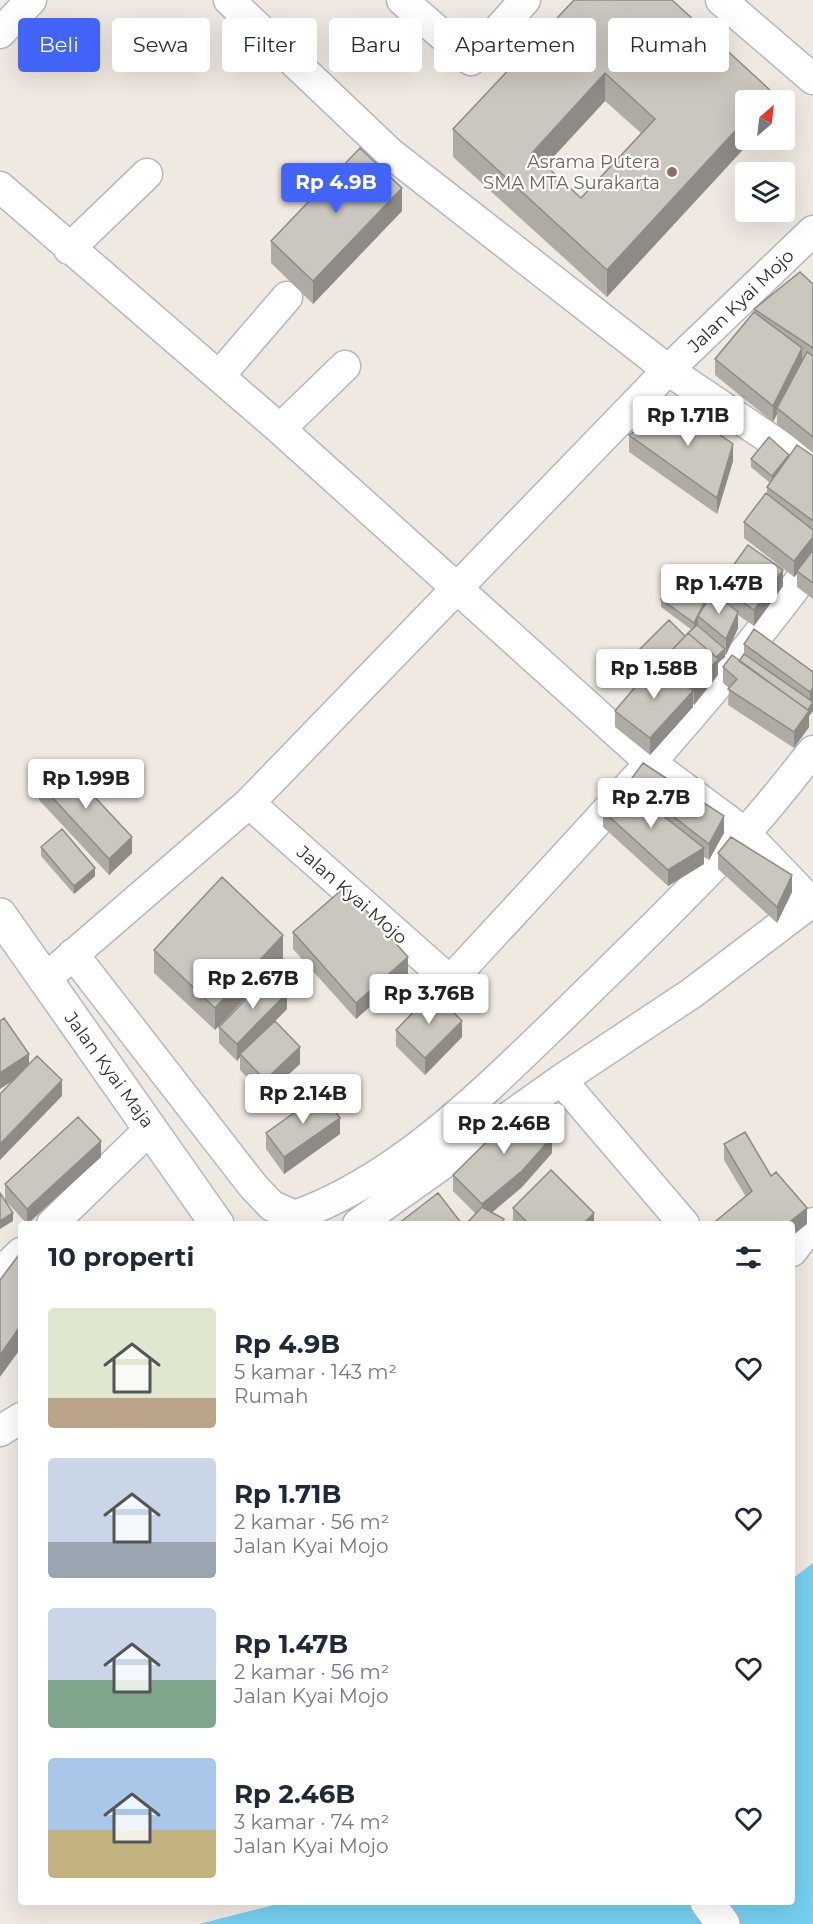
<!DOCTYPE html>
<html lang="id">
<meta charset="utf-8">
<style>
:root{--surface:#fff;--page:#f2f2f3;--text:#1f2937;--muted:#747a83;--accent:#4264fb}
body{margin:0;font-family:Montserrat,sans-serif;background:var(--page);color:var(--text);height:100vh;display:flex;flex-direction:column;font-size:22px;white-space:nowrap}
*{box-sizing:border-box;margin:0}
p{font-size:20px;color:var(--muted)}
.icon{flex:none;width:33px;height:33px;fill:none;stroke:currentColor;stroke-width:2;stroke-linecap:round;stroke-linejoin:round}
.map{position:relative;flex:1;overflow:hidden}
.drawer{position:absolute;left:18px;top:1221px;width:777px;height:684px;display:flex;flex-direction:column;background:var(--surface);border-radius:6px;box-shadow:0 6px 24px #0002}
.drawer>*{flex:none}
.banner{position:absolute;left:18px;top:18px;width:777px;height:54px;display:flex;gap:12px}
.needle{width:39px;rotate:28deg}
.tools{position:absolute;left:735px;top:90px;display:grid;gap:12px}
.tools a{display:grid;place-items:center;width:60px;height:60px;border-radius:6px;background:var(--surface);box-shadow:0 6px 24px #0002;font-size:30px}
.price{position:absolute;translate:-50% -51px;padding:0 14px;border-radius:6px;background:#fff;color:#222;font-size:20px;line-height:39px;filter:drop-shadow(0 2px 3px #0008)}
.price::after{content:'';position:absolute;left:50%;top:36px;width:18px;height:14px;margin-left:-9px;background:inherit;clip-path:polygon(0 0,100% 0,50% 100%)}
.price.selected{background:var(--accent);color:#fff}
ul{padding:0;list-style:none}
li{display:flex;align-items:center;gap:18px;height:150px;padding:0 30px}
li span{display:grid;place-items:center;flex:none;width:168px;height:120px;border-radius:6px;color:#555}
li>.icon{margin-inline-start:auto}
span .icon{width:72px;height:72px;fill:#fffc;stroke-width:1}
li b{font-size:26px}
h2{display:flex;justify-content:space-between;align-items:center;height:72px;padding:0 30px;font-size:26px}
.chip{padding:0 21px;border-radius:6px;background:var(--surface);box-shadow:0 6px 24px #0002;font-size:21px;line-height:54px}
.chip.selected{background:var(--accent);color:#fff}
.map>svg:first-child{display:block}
.water{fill:#75cff0}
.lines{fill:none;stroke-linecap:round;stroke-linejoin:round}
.minor-casing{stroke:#b4b7c1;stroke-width:33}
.secondary-casing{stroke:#b4b7c1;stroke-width:36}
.minor{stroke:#fff;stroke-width:30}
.secondary{stroke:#fff;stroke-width:33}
.wall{fill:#afaba4;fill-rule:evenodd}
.shaded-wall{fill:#8e8b86}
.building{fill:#cbc7bf;stroke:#8e8b86;stroke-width:1.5;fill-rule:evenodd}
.education-dot{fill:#8d6e63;stroke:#fff;stroke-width:2}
.labels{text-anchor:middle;stroke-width:4.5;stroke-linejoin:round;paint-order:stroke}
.education-label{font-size:18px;fill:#785e54;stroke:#fff;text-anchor:end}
.street-label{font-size:18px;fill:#2e2e2e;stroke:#fff}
</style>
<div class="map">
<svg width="813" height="1924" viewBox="0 0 813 1924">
<rect width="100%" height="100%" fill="#efe9e1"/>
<path class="water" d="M813 1563V1924H199L286 1902H792V1579Z"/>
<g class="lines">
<g class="minor-casing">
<path id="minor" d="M229 0 390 153 668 370 813 468
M402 0 471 60 525 0
M721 0 813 79
M0 33 31 0
M0 187 280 429 651 763 745 833 813 904
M69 249 147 174
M219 376 287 297
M280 429 345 366
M249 803 450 981C575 845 704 712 813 563
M73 954 253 1186 272 1206 295 1216C401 1178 487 1089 566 1013 626 954 686 897 743 835 768 809 790 779 813 751
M44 980 249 803 668 370 813 231
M561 1080 684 1224
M52 1224 151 1128
M358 1224 561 1080 692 993 813 901
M792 1251 813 1223
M0 1273 21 1253
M0 1431 21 1418"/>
</g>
<g class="secondary-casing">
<path id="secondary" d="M0 915 217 1224
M707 1902 723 1924"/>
</g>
<use href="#minor" class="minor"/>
<use href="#secondary" class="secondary"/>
</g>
<path class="wall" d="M574 0 771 100 607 297 453 157V129ZM605 101 641 133 581 198 545 166Z
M402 211 313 304 271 263V241Z
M813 284V453L777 424V414L773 422 715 375V359L754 312V309Z
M629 435 733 461 717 514 629 452Z
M789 455 813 456V599L797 587V574L794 577 744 538V522L767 494V487L770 483 751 467V459Z
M719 585 783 586 754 626 738 615V628L726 655H725V657L718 663V675L694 705 693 704V707L650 755 615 727V711L648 672 636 661V653L685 636 692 630 661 607V599L709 598 719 597Z
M744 644 813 672V711L809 716V727L794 748 728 705 729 688 723 683V667L739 661 744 654Z
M629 782 724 833 709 860 704 857V864L668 886 603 827V811L629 788Z
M39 783 132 853 109 875 39 800Z
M41 847 95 876 74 894 41 856Z
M718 853 792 892 777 923 718 869Z
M293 932 408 973 356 1019 293 949Z
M154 950 283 958 215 1030 154 973Z
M287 1009 271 1025 300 1064 265 1096 240 1070V1057L237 1061 219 1043V1027Z
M396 1030 462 1037 425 1075 396 1046Z
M266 1133 340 1134 284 1174 266 1149Z
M724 1144 807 1224H716V1221L746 1197 724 1160Z
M552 1153 522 1187 492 1212 504 1224 476 1214 453 1191V1175Z
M101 1157 28 1224H27L5 1200V1184Z
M513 1208 594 1224H513Z"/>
<path class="shaded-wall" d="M605 73V101L532 180V153Z
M771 91V100H763Z
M746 119V140H752L607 297V270Z
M402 188V211L313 304V281Z
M802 348V364L777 408V414L773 422V406Z
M733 444V461L717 514V498Z
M789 455 772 485V476Z
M813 537V553L797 571V574L794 577V561Z
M783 570V586L754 626V610Z
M709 593V602L698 616V623L694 631V623Z
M738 612V628L726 655V639Z
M725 649V657L718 663V675L694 705V689L712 661Z
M813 688V711L809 716V727L794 748V732L810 706V692Z
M693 691V707L650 755V738Z
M724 816V833L709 860V844Z
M132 837V853L109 875V859Z
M704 848V864L668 886V870Z
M95 868V876L74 894V886Z
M792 875V892L777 923V907Z
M283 935V958L215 1030V1008Z
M408 957V973L356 1019V1003Z
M287 993V1009L242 1055 240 1054V1057L237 1061V1044Z
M462 1021V1037L425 1075V1058Z
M300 1047V1064L265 1096V1080Z
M29 1054V1070L0 1089V1073Z
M62 1080V1096L0 1160V1144Z
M340 1118V1134L284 1174V1157Z
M552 1137V1153L522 1187 482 1221V1204Z
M101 1141V1157L27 1224V1209Z
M807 1208V1224L792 1236V1224H787Z
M13 1213V1221L0 1229V1221Z
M594 1213V1224H583Z
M21 1325V1348L0 1377V1355Z"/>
<path class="building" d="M574 0H672L771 91 763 100H746V119L607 270 453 129ZM605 73 655 119 581 198 532 153Z
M360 148 402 188 313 281 271 241Z
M800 272 813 284V348L754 309Z
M754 312 802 348 773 406 715 359Z
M807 352 813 356V437L777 408Z
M676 404 733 444 717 498 629 435Z
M769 437 789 455 772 476 751 459Z
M797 445 813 456V521L767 487Z
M766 493 813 530V537L794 561 744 522Z
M748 545 783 570 754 610 719 585Z
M813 550V583L797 571Z
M687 577 709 593 694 623 661 599Z
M713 592 738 612 726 639 698 616Z
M669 620 685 636 660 663 657 661 652 667 636 653Z
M697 625 725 649 716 657 688 633Z
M754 629 813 672V688L810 692 744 644Z
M688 633 718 659 694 689 661 662Z
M744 654 813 702 808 710 739 661Z
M732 655 809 711 794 732 728 689 737 679 723 667Z
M657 661 693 691 650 738 615 711Z
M62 762 132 837 109 859 39 783Z
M643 763 724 816 709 844 629 782Z
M624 785 704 848 668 870 603 811Z
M62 829 95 868 74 886 41 847Z
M731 837 792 875 777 907 718 853Z
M222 877 283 935 215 1008 154 950Z
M345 887 408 957 356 1003 293 932Z
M269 975 287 993 237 1044 219 1027Z
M433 992 462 1021 425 1058 396 1030Z
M4 1018 29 1054 0 1073V1021Z
M275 1021 300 1047 265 1080 240 1054Z
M37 1056 62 1080 0 1144V1094Z
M322 1093 340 1118 284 1157 266 1133Z
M522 1107 543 1119 552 1137 522 1171 482 1204 453 1175Z
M78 1117 101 1141 27 1209 5 1184Z
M745 1132 771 1176 776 1172 807 1208 787 1224H719L716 1221 752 1191 724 1144Z
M551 1170 594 1213 583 1224H529L513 1208Z
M0 1193 13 1213 0 1221Z
M438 1193 462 1224H398Z
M482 1207 504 1219 501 1224H466Z
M21 1252V1325L0 1355V1280Z"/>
<circle class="education-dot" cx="672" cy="172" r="6"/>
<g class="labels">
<g class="education-label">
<text x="660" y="168">Asrama Putera<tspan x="660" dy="21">SMA MTA Surakarta</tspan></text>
</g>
<g class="street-label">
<text transform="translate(741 301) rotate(-44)" y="6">Jalan Kyai Mojo</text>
<text transform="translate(352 895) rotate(41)" y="6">Jalan Kyai Mojo</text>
<text transform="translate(109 1070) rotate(54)" y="6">Jalan Kyai Maja</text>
</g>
</g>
</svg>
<div class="tools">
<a><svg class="needle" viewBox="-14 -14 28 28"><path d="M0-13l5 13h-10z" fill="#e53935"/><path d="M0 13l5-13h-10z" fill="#747a83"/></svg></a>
<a><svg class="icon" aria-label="layers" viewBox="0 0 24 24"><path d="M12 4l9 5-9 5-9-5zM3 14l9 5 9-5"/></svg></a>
</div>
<b class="price selected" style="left:336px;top:214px">Rp 4.9B</b>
<b class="price" style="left:688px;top:447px">Rp 1.71B</b>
<b class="price" style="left:719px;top:615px">Rp 1.47B</b>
<b class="price" style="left:654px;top:700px">Rp 1.58B</b>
<b class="price" style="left:86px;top:810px">Rp 1.99B</b>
<b class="price" style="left:651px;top:829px">Rp 2.7B</b>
<b class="price" style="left:253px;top:1010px">Rp 2.67B</b>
<b class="price" style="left:429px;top:1025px">Rp 3.76B</b>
<b class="price" style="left:303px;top:1125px">Rp 2.14B</b>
<b class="price" style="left:504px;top:1155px">Rp 2.46B</b>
<div class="banner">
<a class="chip selected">Beli</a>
<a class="chip">Sewa</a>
<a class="chip">Filter</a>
<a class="chip">Baru</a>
<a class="chip">Apartemen</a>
<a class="chip">Rumah</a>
</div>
<section class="drawer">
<h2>10 properti<svg class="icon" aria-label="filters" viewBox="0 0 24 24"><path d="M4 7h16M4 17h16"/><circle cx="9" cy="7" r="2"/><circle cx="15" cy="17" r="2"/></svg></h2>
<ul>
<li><span style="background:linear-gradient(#dfe7d0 75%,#b9a48a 0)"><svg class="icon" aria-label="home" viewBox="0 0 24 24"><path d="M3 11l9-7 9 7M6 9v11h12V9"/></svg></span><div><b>Rp 4.9B</b><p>5 kamar · 143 m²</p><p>Rumah</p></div><svg class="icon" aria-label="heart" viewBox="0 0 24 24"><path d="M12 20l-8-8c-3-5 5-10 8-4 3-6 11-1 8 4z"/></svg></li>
<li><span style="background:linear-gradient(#c9d6e8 70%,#9aa5b1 0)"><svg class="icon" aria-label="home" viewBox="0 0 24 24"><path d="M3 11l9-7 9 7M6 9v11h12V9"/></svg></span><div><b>Rp 1.71B</b><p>2 kamar · 56 m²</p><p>Jalan Kyai Mojo</p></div><svg class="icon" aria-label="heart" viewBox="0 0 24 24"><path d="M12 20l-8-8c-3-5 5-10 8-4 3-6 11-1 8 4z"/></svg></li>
<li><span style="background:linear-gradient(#c9d6e8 60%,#7fa58c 0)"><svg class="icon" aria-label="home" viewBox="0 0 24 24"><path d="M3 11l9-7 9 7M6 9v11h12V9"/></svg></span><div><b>Rp 1.47B</b><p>2 kamar · 56 m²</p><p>Jalan Kyai Mojo</p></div><svg class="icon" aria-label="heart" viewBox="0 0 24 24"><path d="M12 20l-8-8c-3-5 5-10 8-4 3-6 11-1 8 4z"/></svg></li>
<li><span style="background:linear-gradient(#a9c7e8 60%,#c2b280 0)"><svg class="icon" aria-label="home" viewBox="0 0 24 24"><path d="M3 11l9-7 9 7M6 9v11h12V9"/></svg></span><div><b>Rp 2.46B</b><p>3 kamar · 74 m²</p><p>Jalan Kyai Mojo</p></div><svg class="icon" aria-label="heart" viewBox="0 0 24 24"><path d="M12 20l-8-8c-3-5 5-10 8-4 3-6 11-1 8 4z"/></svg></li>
</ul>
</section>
</div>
